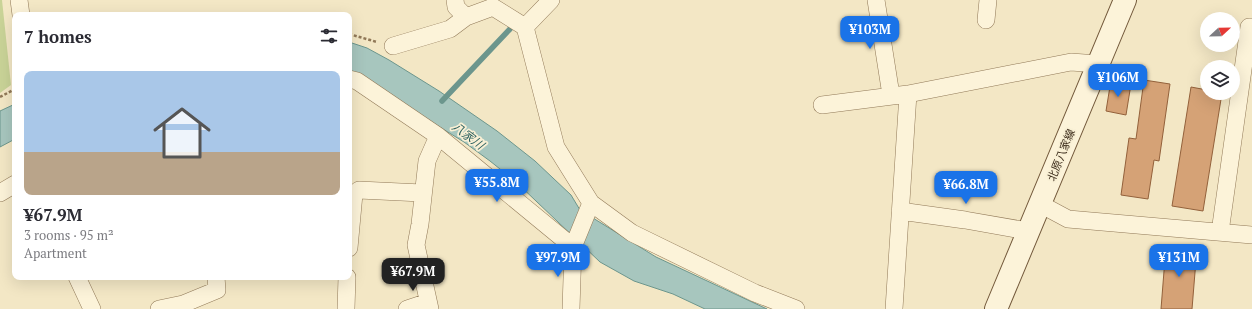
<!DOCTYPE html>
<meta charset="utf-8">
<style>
:root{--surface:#fff;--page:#f2f2f3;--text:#2b2b33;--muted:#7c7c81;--accent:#1a73e8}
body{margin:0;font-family:"PT Serif","Noto Sans JP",serif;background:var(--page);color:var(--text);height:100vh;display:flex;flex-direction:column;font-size:15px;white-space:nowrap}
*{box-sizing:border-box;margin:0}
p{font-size:13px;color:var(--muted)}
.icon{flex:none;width:22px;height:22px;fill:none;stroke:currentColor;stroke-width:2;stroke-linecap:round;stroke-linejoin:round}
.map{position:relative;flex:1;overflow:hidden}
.sheet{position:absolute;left:12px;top:12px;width:340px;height:268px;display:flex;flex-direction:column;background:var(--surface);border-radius:8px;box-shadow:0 4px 16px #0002}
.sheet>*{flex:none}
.needle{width:26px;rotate:68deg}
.controls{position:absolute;left:1200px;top:12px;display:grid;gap:8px}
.controls a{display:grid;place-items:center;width:40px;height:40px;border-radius:50%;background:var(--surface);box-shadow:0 4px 16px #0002;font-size:20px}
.price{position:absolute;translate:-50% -34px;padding:0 9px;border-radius:8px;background:var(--accent);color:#fff;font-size:13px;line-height:26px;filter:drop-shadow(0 1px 2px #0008)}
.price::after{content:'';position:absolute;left:50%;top:24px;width:12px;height:9px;margin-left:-6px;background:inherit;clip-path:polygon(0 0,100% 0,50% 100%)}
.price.current{background:#222;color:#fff}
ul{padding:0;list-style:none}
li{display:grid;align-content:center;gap:8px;height:212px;padding:0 12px}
li span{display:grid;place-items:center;height:124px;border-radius:8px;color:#555}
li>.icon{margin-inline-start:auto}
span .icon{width:72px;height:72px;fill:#fffc;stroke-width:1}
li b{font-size:17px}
h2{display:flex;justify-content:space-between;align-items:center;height:48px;padding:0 12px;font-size:17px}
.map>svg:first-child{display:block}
.green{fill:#c9d397}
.water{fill:#a7c6be;stroke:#6c968d}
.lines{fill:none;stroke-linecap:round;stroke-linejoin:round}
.stream{stroke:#6c968d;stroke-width:5.5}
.building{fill:#d5a276;stroke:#93613b}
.street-casing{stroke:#917958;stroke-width:18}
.secondary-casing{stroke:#73593b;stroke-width:24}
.path{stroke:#917958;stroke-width:2.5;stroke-dasharray:3 2;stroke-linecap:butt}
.street{stroke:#fcf3d9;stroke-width:17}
.secondary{stroke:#fcf3d9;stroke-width:22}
.labels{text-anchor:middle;stroke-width:3.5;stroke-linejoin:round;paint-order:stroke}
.street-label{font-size:11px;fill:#3f2f1e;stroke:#f9f0d5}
.water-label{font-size:12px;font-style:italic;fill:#2b605f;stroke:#f9f0d5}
</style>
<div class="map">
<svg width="1252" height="309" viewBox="0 0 1252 309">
<rect width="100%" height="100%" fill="#f3e7c5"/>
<path class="green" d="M0 0H2L11 85 0 93Z"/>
<path class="water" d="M349 42 367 48 389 60 439 91 497 131 535 161 571 195 580 210 656 257 767 309H705L673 294 634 281 600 262 515 181 490 161 464 142 349 71Z
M15 104V139L0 147V111Z"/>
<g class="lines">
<path class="stream" d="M442 101 510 29"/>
</g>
<path class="building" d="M1111 80 1131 84 1126 115 1106 111Z
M1144 80 1170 84 1159 161 1154 160 1148 199 1121 195 1129 138 1136 139Z
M1191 87 1207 90V93H1222L1203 211 1172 206Z
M1166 246 1197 248 1192 309H1161Z"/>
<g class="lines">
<g class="street-casing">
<path id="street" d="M19 0 21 15
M455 0 456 7 466 17
M551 0 525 27 556 147 591 203 632 233 755 293 796 309
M876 0 891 95
M986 20 988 0
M393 46 450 29 466 17 493 7 525 27
M349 79 357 81 438 136 573 247
M822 105 908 94 1071 62 1098 64
M0 193 15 184
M1040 204 1068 219 1252 235
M900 211 965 220 1028 231
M1220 232 1249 27H1252
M349 248 354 194 359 190 422 193
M77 277 92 309
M159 309 183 304 217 290 216 277
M346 309 347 277
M407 309 428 302
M430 309 416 245 420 224 427 161 438 136
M571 309 573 247 591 203
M894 309 908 94"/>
</g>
<g class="secondary-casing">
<path id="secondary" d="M996 309 1125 0"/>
</g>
<path class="path" d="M349 34 377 42
M0 97 15 89"/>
<use href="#street" class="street"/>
<use href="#secondary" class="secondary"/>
</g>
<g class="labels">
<g class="street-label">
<text transform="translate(1061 155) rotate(-68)" y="4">北原八家線</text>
</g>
<g class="water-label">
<text transform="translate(468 136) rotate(37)" y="4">八家川</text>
</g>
</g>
</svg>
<div class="controls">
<a><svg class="needle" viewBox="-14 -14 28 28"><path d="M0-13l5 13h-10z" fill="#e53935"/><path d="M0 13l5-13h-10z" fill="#7c7c81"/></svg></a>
<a><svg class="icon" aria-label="layers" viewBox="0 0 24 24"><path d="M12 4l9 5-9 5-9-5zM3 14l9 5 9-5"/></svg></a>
</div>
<b class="price" style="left:870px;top:50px">¥103M</b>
<b class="price" style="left:1118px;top:98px">¥106M</b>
<b class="price" style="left:497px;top:203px">¥55.8M</b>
<b class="price" style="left:966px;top:205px">¥66.8M</b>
<b class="price" style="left:558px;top:278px">¥97.9M</b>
<b class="price" style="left:1179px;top:278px">¥131M</b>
<b class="price current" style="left:413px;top:292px">¥67.9M</b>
<section class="sheet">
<h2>7 homes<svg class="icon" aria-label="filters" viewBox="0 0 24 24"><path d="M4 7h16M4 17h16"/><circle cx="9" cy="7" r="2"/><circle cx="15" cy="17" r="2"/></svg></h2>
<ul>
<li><span style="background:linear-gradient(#a9c7e8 65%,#b9a48a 0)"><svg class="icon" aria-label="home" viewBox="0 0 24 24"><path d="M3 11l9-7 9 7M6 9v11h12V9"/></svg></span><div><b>¥67.9M</b><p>3 rooms · 95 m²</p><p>Apartment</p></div></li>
</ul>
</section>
</div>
